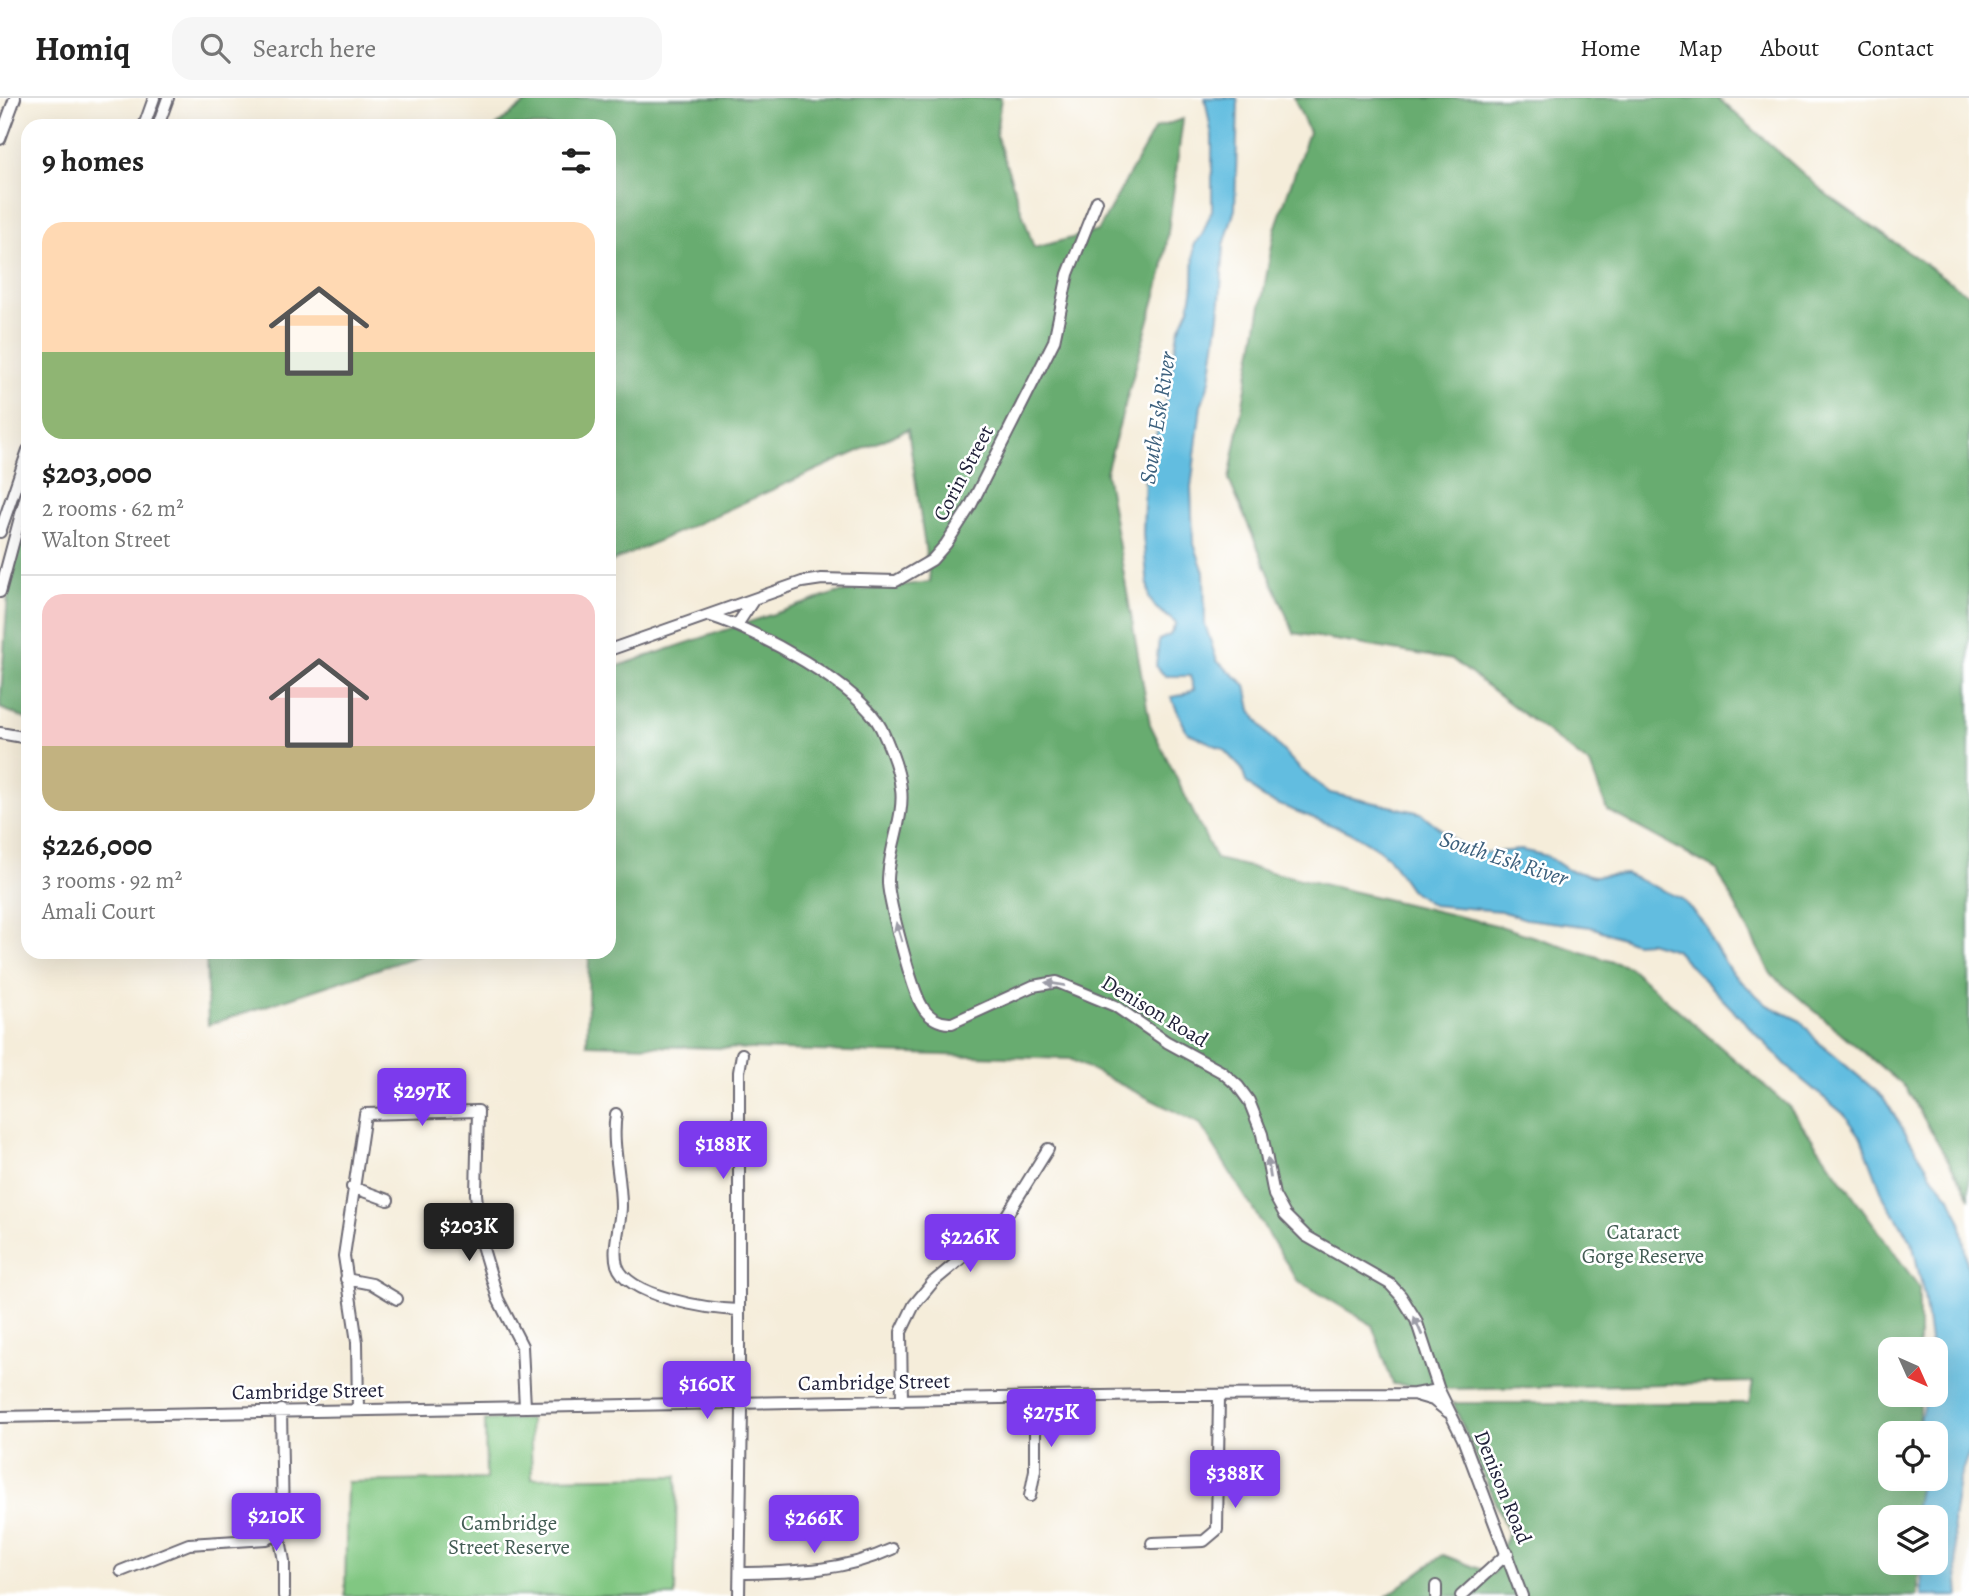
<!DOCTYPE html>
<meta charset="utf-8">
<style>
:root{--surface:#fff;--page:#f6f6f6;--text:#222;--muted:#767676;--line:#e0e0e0;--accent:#7c3aed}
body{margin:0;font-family:Alegreya,serif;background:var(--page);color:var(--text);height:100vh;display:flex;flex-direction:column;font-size:26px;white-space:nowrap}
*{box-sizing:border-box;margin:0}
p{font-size:23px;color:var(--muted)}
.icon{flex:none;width:38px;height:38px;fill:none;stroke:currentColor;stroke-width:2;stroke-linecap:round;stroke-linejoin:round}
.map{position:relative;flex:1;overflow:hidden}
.details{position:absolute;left:21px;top:21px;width:595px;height:840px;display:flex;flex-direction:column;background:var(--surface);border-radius:21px;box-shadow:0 7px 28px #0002}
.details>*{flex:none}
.needle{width:46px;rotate:135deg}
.fabs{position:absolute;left:1878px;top:1239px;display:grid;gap:14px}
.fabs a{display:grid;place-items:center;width:70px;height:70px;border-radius:14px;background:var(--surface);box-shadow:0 7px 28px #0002;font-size:35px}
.price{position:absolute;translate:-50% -60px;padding:0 16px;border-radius:7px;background:var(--accent);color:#fff;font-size:23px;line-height:46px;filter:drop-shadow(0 2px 4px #0008)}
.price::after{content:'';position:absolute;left:50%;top:42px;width:21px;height:16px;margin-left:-10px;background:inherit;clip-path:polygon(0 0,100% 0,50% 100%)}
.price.on{background:#222;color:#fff}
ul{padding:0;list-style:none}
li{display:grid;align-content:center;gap:14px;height:371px;padding:0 21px}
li+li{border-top:2px solid var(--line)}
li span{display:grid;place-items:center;height:217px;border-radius:21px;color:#555}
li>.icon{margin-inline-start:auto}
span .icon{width:126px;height:126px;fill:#fffc;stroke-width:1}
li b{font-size:30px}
h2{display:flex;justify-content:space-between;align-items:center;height:84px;padding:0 21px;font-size:30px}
header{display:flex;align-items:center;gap:42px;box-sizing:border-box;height:98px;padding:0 35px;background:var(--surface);border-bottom:2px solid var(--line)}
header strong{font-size:33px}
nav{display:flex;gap:38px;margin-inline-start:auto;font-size:24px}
.search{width:490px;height:63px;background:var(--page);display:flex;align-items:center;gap:18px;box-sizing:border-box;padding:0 24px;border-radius:21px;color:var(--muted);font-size:26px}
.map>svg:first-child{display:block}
.green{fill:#81c782;stroke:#52745e;stroke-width:2}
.forest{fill:#68ac70;stroke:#456756;stroke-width:2}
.water{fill:#62bde0;stroke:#42708e;stroke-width:2}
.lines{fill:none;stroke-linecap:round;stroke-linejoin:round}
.street-casing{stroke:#6c6973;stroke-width:14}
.street{stroke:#fff;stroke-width:10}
.oneway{fill:#9c9ca7}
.labels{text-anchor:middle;stroke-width:5;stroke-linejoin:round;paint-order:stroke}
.street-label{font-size:21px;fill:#22223b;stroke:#fff}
.park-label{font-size:21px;fill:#435c54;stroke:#fff}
.water-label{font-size:23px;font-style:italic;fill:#3c607d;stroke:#fff}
</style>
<header>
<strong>Homiq</strong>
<div class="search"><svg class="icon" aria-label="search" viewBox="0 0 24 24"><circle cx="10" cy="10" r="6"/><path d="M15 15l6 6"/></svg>Search here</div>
<nav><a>Home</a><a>Map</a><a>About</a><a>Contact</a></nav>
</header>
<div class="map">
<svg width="1969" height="1498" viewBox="0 0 1969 1498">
<rect width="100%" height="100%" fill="#fff"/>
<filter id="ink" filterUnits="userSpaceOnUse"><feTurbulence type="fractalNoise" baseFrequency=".0143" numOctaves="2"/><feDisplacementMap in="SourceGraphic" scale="14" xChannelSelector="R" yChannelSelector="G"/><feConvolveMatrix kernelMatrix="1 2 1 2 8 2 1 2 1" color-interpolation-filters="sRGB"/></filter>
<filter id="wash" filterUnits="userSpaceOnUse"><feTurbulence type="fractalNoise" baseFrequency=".00686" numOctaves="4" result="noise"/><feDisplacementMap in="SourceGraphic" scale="28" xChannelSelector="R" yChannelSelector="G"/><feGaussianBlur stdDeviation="1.57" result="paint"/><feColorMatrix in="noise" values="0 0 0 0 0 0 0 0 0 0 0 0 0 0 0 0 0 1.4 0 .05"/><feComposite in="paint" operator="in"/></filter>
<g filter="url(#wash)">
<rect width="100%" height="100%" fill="#f5edda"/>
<path class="green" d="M530 1321 532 1380 677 1378 675 1498H345L347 1384 486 1381 485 1322Z"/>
<path class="forest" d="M532 0H1001L996 36 1034 150 1098 133 1155 30 1183 21 1163 172 1106 374 1150 626 1216 761 1500 828 1629 869 1789 1009 1919 1189V1251H1890V1297H1919V1335H1890V1381H1918V1419H1890V1465H1918V1498H1387L1443 1457 1493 1476 1508 1435 1453 1305H1749L1753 1284 1450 1291 1393 1286 1372 1227 1297 1182 1200 1026 1070 961 587 946 589 854H609V571L836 495 930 484 908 331 609 465V28H496Z
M1294 0H1718L1826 96 1969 197V1098L1906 990 1771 876 1717 772 1607 712 1590 667 1453 562 1294 535 1229 382 1275 131 1309 34Z
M28 406V622L0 610 9 481Z
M206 854H429L208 927Z"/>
<path class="water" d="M1205 0H1237L1238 6 1235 111 1224 147 1219 218 1210 282 1201 308 1191 390 1193 443 1204 474 1205 526 1217 563 1246 587 1251 612 1266 635 1301 672 1330 695 1421 715 1460 747 1484 755 1521 752 1547 758 1568 772 1594 778 1626 776 1682 801 1707 829 1711 842 1731 874 1767 907 1801 923 1817 943 1883 999 1933 1079 1950 1099 1960 1122 1969 1177V1354L1959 1382 1953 1421 1959 1498H1922L1921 1465H1936V1419H1918L1916 1408 1921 1381H1936V1335H1924L1920 1324 1925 1297H1936V1251H1931L1924 1197 1912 1144 1884 1100 1861 1039 1845 1017 1795 976 1675 852 1649 844 1635 845 1591 829 1526 821 1501 813 1432 807 1410 791 1388 759 1378 751 1352 735 1264 701 1246 684 1242 671 1223 651 1187 634 1171 599 1183 597 1194 591 1190 578H1165L1156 568 1159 542 1170 537 1176 525 1156 510 1149 500 1143 437 1145 373 1164 311 1178 234 1189 210 1193 189 1194 147 1202 137 1212 112V38Z"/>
</g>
<g filter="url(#ink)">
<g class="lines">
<g class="street-casing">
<path id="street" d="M144 28 154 0
M158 28 168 0
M0 41 15 0
M0 434 28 352
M0 494 28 390
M711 518C756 532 860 588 881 630 889 647 899 672 901 691 905 719 887 755 888 785 889 804 912 892 922 908 928 919 940 926 952 925L1033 888 1057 884 1115 908 1167 944 1222 974 1238 988 1249 1003 1262 1036 1274 1097 1285 1117 1306 1138 1390 1186 1401 1198 1416 1222 1439 1292 1463 1341 1522 1498
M737 527 754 501
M609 552 802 484 822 481 896 483 932 462 946 446 971 407 1054 243 1068 176 1097 103
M0 635 28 640
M616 1016C611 1047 621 1076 621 1108 621 1126 612 1149 617 1167 627 1199 709 1211 739 1212
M352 1089 388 1102
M346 1181 372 1186 397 1201
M1416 1297 1433 1302 1448 1314
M902 1303 901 1234 914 1207 933 1184 1000 1128 1048 1051
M358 1312 357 1244 344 1158 365 1016 478 1013 476 1096 481 1144 498 1201 522 1248 525 1309
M0 1319 1157 1297 1414 1296 1439 1292
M1030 1398 1035 1372V1300
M279 1436 284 1463V1498
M1152 1445 1204 1443 1217 1432 1219 1298
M121 1473 189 1446 267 1441 279 1436 283 1425 281 1312
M740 1475C792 1474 843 1474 892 1451
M739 1498 742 1312 739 1301V974L742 956
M1436 1498V1488
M1461 1498 1508 1455"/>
</g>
<use href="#street" class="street"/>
</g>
<defs><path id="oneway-solid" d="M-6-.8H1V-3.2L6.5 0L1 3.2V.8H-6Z" transform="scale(1.75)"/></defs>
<g class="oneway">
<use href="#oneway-solid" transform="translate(899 834) rotate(-107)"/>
<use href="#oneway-solid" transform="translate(1055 886) rotate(-171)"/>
<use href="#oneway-solid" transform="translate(1269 1070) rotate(-99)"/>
<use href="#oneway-solid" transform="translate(1418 1228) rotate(-113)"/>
</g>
</g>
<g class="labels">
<g class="street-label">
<text transform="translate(963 375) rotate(-62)" y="7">Corin Street</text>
<text transform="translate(1155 913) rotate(31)" y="7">Denison Road</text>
<text transform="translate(874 1284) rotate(-1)" y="7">Cambridge Street</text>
<text transform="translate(308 1293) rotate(-1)" y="7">Cambridge Street</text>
<text transform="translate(1503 1389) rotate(68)" y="7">Denison Road</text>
</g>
<g class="park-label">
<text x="1643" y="1141">Cataract<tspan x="1643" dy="24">Gorge Reserve</tspan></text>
<text x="509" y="1432">Cambridge<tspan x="509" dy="24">Street Reserve</tspan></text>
</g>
<g class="water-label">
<text transform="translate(1157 320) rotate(-81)" y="8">South Esk River</text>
<text transform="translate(1504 760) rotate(18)" y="8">South Esk River</text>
</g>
</g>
</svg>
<div class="fabs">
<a><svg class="needle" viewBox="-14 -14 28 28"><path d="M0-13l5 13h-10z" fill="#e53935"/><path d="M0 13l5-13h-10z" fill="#767676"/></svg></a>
<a><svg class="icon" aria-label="locate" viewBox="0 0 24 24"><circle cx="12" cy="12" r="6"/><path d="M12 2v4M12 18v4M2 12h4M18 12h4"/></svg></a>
<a><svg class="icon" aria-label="layers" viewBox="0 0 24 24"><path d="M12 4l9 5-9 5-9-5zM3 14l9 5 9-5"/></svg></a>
</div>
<b class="price" style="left:422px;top:1030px">$297K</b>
<b class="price" style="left:723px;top:1083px">$188K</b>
<b class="price on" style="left:469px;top:1165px">$203K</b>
<b class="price" style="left:970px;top:1176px">$226K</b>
<b class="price" style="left:707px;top:1323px">$160K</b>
<b class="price" style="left:1051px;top:1351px">$275K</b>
<b class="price" style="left:1235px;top:1412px">$388K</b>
<b class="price" style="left:276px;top:1455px">$210K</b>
<b class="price" style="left:814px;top:1457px">$266K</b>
<section class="details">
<h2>9 homes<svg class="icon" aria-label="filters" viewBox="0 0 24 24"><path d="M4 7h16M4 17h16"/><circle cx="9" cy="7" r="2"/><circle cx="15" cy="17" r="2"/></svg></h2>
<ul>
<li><span style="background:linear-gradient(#ffd9b3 60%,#8fb573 0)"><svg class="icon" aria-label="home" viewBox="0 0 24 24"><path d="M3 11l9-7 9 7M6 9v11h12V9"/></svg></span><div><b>$203,000</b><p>2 rooms · 62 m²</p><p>Walton Street</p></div></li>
<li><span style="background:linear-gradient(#f6c9c9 70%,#c2b280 0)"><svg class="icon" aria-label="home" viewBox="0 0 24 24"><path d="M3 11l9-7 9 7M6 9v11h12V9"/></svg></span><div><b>$226,000</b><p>3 rooms · 92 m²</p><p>Amali Court</p></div></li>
</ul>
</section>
</div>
